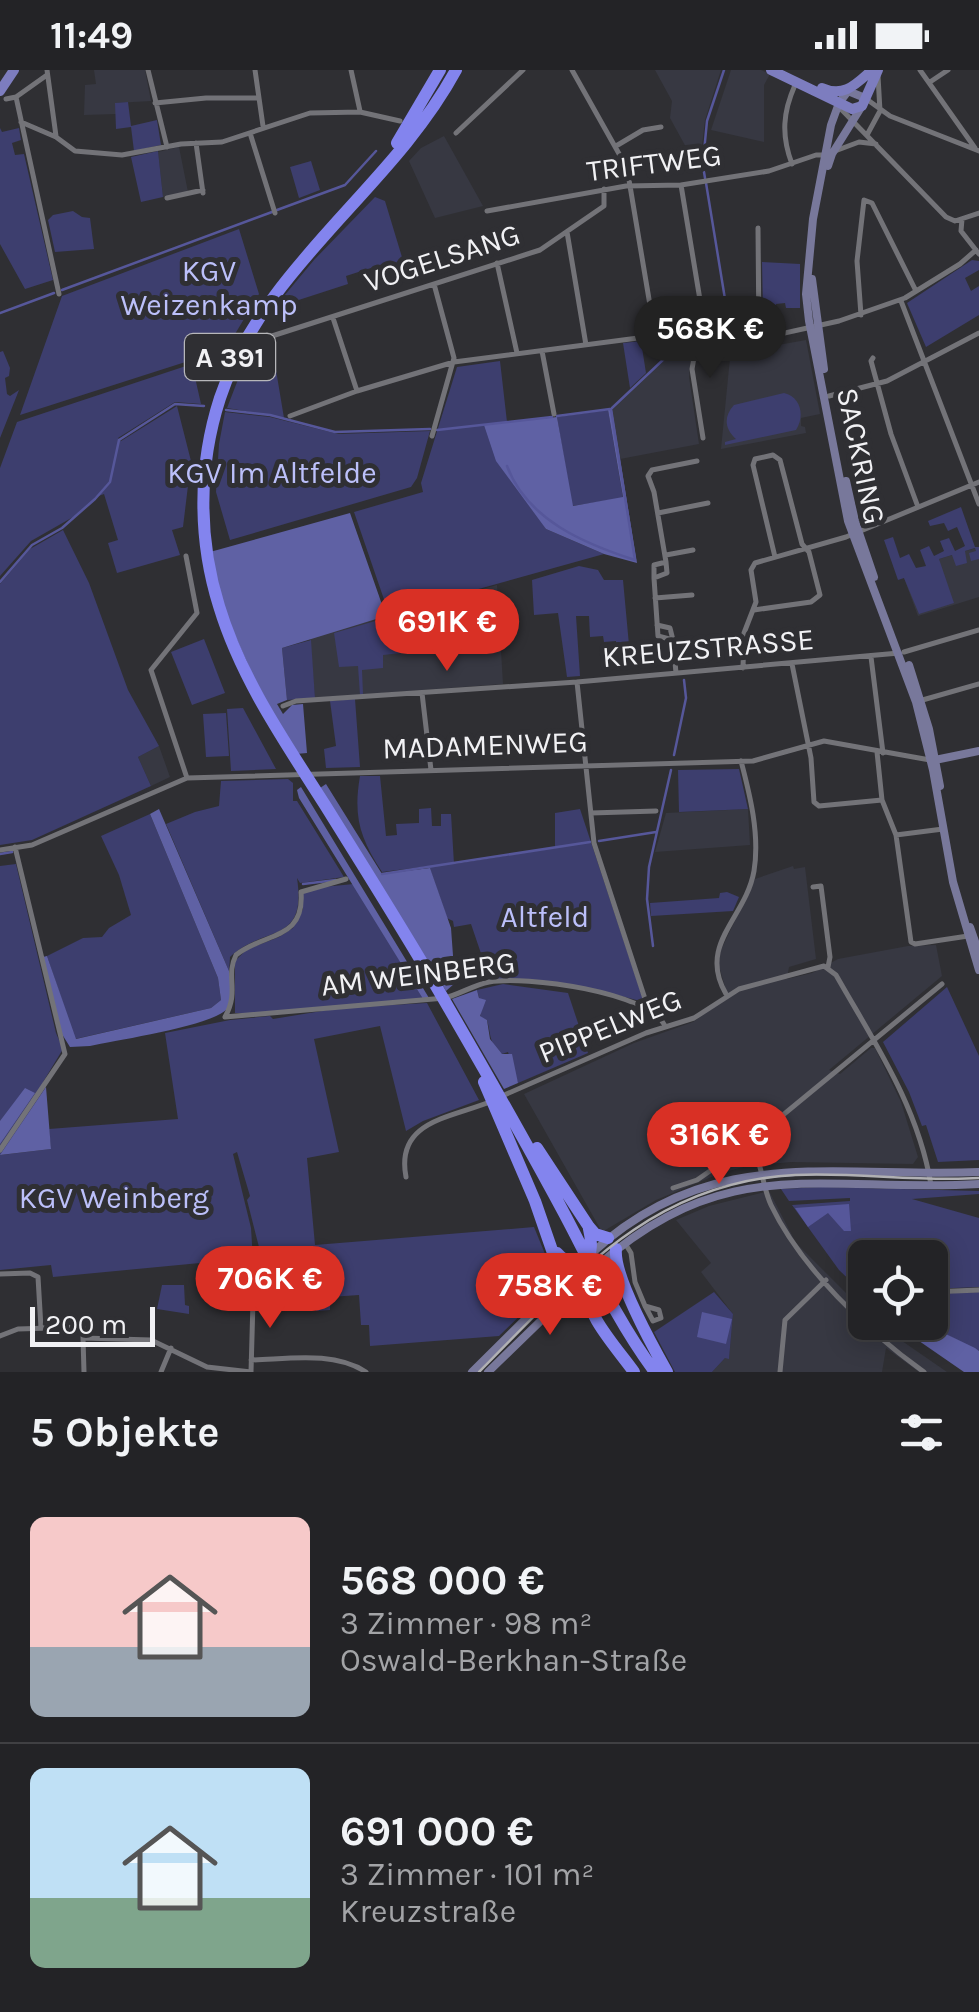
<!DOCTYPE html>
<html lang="de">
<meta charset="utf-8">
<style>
:root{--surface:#232326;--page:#2f2f32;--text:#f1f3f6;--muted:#a3a4a7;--line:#404043;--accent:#d93025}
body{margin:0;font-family:Karla,sans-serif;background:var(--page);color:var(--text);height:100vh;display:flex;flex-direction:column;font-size:38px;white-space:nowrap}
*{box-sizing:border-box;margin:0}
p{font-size:32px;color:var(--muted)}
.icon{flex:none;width:55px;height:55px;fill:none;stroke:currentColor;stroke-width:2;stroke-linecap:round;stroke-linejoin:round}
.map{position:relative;height:1302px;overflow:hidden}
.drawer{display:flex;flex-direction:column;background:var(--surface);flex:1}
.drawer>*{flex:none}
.tools{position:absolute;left:848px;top:1170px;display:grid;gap:20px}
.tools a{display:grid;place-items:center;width:100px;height:100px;border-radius:15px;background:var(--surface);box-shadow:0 5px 25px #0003,0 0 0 2px var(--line);font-size:50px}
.scale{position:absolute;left:30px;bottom:25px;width:125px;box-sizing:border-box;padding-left:10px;border:5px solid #f1f1f4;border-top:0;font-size:28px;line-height:35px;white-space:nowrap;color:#f1f1f4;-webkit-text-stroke:8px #2f2f33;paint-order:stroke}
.price{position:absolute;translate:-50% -85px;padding:0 22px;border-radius:35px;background:var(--accent);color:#fff;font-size:32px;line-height:65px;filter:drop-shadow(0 2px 5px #0008)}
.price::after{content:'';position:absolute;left:50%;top:60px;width:30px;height:22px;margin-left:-15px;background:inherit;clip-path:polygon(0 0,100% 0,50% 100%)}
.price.active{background:#222;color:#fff}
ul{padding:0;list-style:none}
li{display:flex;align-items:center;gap:30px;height:250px;padding:0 30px}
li+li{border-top:2px solid var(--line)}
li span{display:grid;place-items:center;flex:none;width:280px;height:200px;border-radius:15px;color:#555}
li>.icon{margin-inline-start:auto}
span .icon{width:120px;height:120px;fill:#fffc;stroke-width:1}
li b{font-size:42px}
h2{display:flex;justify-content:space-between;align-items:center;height:120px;padding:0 30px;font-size:42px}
.status{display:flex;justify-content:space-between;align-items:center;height:70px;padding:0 50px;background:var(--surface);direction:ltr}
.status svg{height:28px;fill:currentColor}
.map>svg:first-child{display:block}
.built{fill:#373842}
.green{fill:#3d3e6e}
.forest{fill:#5f61a4}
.water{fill:#56579a}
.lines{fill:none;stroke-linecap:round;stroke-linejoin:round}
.stream{stroke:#56579a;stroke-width:2.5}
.street{stroke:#737378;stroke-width:5}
.secondary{stroke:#78789b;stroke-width:8}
.primary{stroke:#7d7dbf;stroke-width:10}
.highway{stroke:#8384ee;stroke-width:12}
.tram{stroke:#b0b0b3;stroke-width:2.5}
.labels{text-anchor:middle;stroke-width:10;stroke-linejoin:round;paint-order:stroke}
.shield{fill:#2f2f33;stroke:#b7b7ba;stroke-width:2.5}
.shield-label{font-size:28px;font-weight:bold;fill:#f1f1f4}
.street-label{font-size:30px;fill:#f1f1f4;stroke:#2f2f33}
.park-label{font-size:30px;fill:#bcc0fa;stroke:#2f2f33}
</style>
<div class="status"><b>11:49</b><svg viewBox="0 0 49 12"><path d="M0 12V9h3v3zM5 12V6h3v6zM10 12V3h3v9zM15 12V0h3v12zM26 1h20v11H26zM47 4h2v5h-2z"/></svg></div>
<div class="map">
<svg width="979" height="1302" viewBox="0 0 979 1302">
<rect width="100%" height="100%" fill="#2f2f33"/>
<path class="built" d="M94 0H145L151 31 116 33V44L84 45 85 15 96 14Z
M655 0H721L705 50 701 84H694L693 79H687L670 48 672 31Z
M731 0H761L770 4 764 15V72L711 60Z
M444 66 483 136 435 148 409 91 421 78Z
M179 77 188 122 163 127 158 82Z
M686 270 692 275 689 307 699 374 620 389 612 340Z
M806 270 820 344 801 348V356L805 357 806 363 721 379 731 278 767 277Z
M979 477V527L918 546 904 508 940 493 939 489Z
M497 515 503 614 315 628 310 567Z
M159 676 170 707 151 716 138 687Z
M748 739 750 775 655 782 666 743Z
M793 796 794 799 805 797 816 889 789 897 787 909 812 903 838 889 908 876 936 875 942 906 829 1000 840 1004 871 978H875L901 1032 918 1087 913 1094 791 1092 747 1096 721 1103 656 1130 602 1162 524 1024 634 973 693 952 728 927 718 893 719 884 755 809Z
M769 1121 796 1173 865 1242V1252L876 1253 947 1302H919L886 1278 882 1302H712L725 1288H729L733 1244 701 1202 711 1193 676 1150 709 1136Z"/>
<path class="green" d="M128 32 131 56 157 50 161 75 134 81 131 57 116 59 115 33Z
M0 58 2 62 19 58 21 70 12 73 15 85 24 84 53 210 25 219 0 174Z
M158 81 163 127 141 132 131 87Z
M311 91 320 120 299 128 290 97Z
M375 127 385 131 405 197 378 205 374 197 346 206 348 214 274 238 314 190Z
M73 141 82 147 90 148 94 179 55 182 48 150 53 145Z
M239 159 259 224 226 279 20 345 62 226Z
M972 190 979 191V200L965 208 971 221 979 216V245L926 277 907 233Z
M762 192 800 194V238H786L785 233 776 234V239L763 240Z
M271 270 284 348 227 338 251 276Z
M641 271 646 303 630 318 623 273Z
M3 281 10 298 9 306 5 308 7 324 10 326 19 320 0 368V282Z
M500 291 507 352 485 354 546 459 604 484 389 544 354 442 423 422 421 413 457 297Z
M192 294 201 334 175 332 118 368 121 371 177 336 191 391 183 457 172 460 180 485 117 503 108 473 118 470 104 424 96 427 80 443 31 471 0 506V398L17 352Z
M784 323C801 327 805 346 796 360L725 375V372L736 369C725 359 723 347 734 335Z
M608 340 623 428 572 436 557 347Z
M225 342 270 347 338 364 430 361 417 408 411 417 230 470 216 422 219 374Z
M961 437 975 477H979V489L971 491 969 483 976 481 975 478 965 481 967 493 956 496 952 485 939 489 954 533 919 544 904 508 898 510 884 470 893 467 900 488 909 484 916 498 926 496 920 480 929 476 934 486 944 481 940 471 949 468 955 481 965 476 957 457 948 461 944 453 930 456 928 451Z
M63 460 89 513 128 620 159 676 138 687 151 716 32 770 0 775V514L30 479Z
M579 496 598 500 604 510H623L629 575 616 576V571L604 572 603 566 590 567 589 546H576L580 606 567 607 558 543 534 545 532 510Z
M389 547 398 548 401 583 383 585V598L362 600 363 624 360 625 358 596 339 597 334 563Z
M204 569 225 623 192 635 171 582Z
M311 570 315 628 287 630 282 578Z
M355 629 360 697 326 698 324 679 336 676 330 631Z
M243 638 276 699 231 701 227 639Z
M226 643 229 686 206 687 203 644Z
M739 699 748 739 679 742 678 700Z
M360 706H380L386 766 397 765 396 754 419 753V739L431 738 432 756H441V744H451L454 794 555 778V743L580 739 644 932 594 919 490 910 471 854 454 857 453 851 447 848 429 796 382 802C360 768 353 747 360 706Z
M288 709 293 713V731H297L344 807 300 813 297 808C307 875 266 854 230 887L229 901 166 754 195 742 219 736 221 711Z
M150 744 218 908 221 930 211 938 75 969 47 886 83 868 102 867 109 858 131 845 119 805 101 766Z
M16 794 56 963 63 979 43 1012 46 1017 1 1085 51 1079 49 1059 178 1049 165 963 230 950 270 946 273 949 340 938 427 933 479 1030 423 1051 406 1061 380 956 314 969 339 1082 307 1088 315 1175 534 1157 552 1201 541 1214 542 1224 499 1266 370 1276 369 1255H361L359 1225 330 1227V1240L316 1241 314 1229 258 1233 260 1181 247 1130 250 1126 237 1082 233 1084 251 1158 255 1222 212 1223V1193L242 1189 53 1207 51 1195 0 1200V796Z
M354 814 423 929 265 943H235V891L246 880 279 867 293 858 303 839 302 822 312 818Z
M727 822 739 827 733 841 651 846 650 833 719 828 720 823Z
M503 914 568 923 588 983 518 1013 508 982 502 984C489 974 491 964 487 950L480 947 482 938 477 920Z
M947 917 979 986V1090L938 1092 926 1055 922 1056 909 1022 883 972Z
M822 1117 979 1121V1124L912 1129 979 1148V1217L930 1219V1188H865L863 1223 839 1200 792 1135 850 1131V1128L789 1131 781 1119Z
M162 1215H184L185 1235 189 1236V1244L157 1239Z
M714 1222 733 1244 729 1289 725 1288 712 1302H675L654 1262Z
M979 1222V1281L923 1253 930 1252V1224Z"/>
<path class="forest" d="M608 340H612L637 493 604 484 546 459 496 391 484 355 557 347 573 436 623 427Z
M350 443 386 546 282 578 287 630 277 634 283 644 292 635 303 634 307 683 296 684 256 612 228 550 210 482Z
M326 714 382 804 430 798 451 858 455 913 446 921 320 718Z
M301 717 429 928 423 929 299 728 297 720Z
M159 739 229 901C231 913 235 928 227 939 212 956 117 970 90 976L70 977 60 961 43 887 47 886 76 969 211 938 221 930 218 908 150 744Z
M477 920 479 928 486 930 480 946 487 950 490 969 502 984H512L518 1013 504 1019 452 929Z
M46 1017 51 1079 0 1085Z
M25 1018 35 1023 0 1074V1051Z
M893 1253H923L975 1278 979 1281V1302H964Z"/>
<path class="water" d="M849 1134 851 1161H844L828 1143 808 1157 795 1138Z
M702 1242 732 1249 726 1274 697 1267Z"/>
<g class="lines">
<path class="stream" d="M703 92 707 51 724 0
M704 102 705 108
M706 113 725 229 722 232
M277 140 345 115 376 81
M62 220 272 142
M0 243 54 223
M612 338 682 272
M226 340 270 345 335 362 430 359
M557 346 610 339
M437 360 552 347
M507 396C527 450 585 474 635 490L611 339
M0 512 32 475 62 458 95 429 110 412 119 370 175 334 204 336
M674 685 686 628 684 610
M599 771 656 762
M0 784 12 782
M382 804 590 772
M303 814 336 810
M653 876 647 829 649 797 671 700"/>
<path class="street" d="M47 0 56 66
M148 0 167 77
M255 0 263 56
M351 0 360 41
M572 0 627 98 655 265
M920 0 975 78
M930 12 948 0
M16 27 59 224
M865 28 890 46 979 81
M6 29 16 27 47 5
M155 33 206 28H259
M840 38 946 147 955 151 979 143
M21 52 56 67 75 81 122 85 181 74 222 72 310 43 360 42 400 51
M250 63 275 143
M456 63 523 0
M867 65 880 41 878 6
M196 73 203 123
M616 76 643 60 661 57
M835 81 859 72 876 74
M792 94C781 65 783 42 795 15
M681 115 702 242 692 299 703 368
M167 128 203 120
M487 141 626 116 681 115 769 101 816 85H825
M962 149 961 161 979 184
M758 158 759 269
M567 162 586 275
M497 193 517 283
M901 231 979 434
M861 245 857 191 864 130 872 133 916 221
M333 248 357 321
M267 265 272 266 540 180 604 136V119
M542 281 554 344
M873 288 871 291 891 364 918 437
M829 326 887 311 979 263
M290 346 357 321 454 292 661 265 735 274 839 251 905 228 960 194 976 180
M432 366 454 288 434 214
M658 443 708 433
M666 485 693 480
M186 486 197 543 151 600 187 708
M666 492 654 422 648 406 652 400 697 391
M666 492 667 503 654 508V495Z
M654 508 658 566 673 570 670 558 657 555
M655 528 692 525
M754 540 811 532 820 525 809 482 802 474 780 390 773 385 755 389 753 395 775 487
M673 571 676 603
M904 582 979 560
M871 587 883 683
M792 594 811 688 814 732 819 736 882 730
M743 598 744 563 756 532 751 500 755 493 846 467 979 412
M577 612 594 773 648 938
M422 623 431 700
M919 631 979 614
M283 636 296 631 577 612 899 583
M877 682 882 730 896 765 911 872 915 874 968 866
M591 743 656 741
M896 765 943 759
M0 780 32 775 187 708 753 691 824 671 930 690
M813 817 821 816 830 887 828 897
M726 924C697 874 746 848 754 801 760 765 750 725 741 691
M225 947 445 928C460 924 474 915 489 912 524 905 650 922 665 956
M225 947C240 920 225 907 236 885 264 862 305 871 301 822L346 809
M502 1026 646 963 694 948 739 919 824 896 836 905C874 972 918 1036 931 1115
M0 1080 65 984 15 777
M406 1107C395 1050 452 1048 492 1031
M673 1118 697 1110 743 1078 752 1075
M626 1175 631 1183 635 1212 645 1236 659 1240 661 1248 653 1251 645 1236
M0 1204 30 1203 38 1207 41 1258
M930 1222 979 1220
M0 1266 18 1259 83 1257V1268L151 1270 207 1297 251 1302
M83 1268 84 1302
M251 1290C289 1289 333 1281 366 1302
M161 1302 171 1278
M251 1302 253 1231
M780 1302 785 1250 826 1210
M924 1302C868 1262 801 1198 771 1135 762 1115 762 1094 752 1075L755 1068 942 914"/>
<path class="secondary" d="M865 28 848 21 839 33 831 55 813 149 806 224 809 251 848 451 916 632 933 700 953 812 979 900
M828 96 832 84 862 36
M812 209 824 299
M846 411 855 451 874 507
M909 595 929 659 940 716
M935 690 979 681
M970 857 979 883
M592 1183C711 1073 834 1108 979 1102
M596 1197C728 1080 823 1123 979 1114
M472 1302 579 1196
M488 1302 586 1207"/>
<path class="primary" d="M771 0 852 39 862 36 878 0
M822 18C844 28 856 14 872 0
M0 21 14 0"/>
<path class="highway" d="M456 0C391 120 264 195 220 328 198 396 198 469 219 536 241 609 285 672 325 735 366 801 408 867 447 935 487 1004 527 1074 565 1145 593 1198 619 1254 655 1302
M397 73 440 0
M484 1012 535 1131 563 1212
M537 1078 589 1157 595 1164 608 1168
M589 1159C595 1183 585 1192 585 1213 584 1244 617 1278 634 1302
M616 1179C613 1205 653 1277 667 1302
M557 1183C575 1204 603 1191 622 1212
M563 1229 577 1226 587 1233"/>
<path class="tram" d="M479 1302C573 1208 651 1112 795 1105 856 1102 918 1112 979 1108"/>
</g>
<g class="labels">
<rect class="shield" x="185" y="264" width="90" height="46" rx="8"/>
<g class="shield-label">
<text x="230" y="297">A 391</text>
</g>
<g class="street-label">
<text transform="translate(654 93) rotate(-7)" y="10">TRIFTWEG</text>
<text transform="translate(442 188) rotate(-18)" y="10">VOGELSANG</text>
<text transform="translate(861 386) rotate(78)" y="10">SACKRING</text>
<text transform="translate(708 578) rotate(-5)" y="10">KREUZSTRASSE</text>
<text transform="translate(485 675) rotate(-2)" y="10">MADAMENWEG</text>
<text transform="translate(418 904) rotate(-7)" y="10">AM WEINBERG</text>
<text transform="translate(610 956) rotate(-22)" y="10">PIPPELWEG</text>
</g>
<g class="park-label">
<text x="209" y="211">KGV<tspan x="209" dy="34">Weizenkamp</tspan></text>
<text x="272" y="413">KGV Im Altfelde</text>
<text x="545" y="857">Altfeld</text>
<text x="114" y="1138">KGV Weinberg</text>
</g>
</g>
</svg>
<div class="tools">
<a><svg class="icon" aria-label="locate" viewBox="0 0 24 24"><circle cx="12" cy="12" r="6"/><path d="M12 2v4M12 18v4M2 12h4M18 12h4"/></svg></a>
</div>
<div class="scale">200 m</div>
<b class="price active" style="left:710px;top:311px">568K €</b>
<b class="price" style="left:447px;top:604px">691K €</b>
<b class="price" style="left:719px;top:1117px">316K €</b>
<b class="price" style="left:270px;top:1261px">706K €</b>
<b class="price" style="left:550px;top:1268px">758K €</b>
</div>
<section class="drawer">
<h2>5 Objekte<svg class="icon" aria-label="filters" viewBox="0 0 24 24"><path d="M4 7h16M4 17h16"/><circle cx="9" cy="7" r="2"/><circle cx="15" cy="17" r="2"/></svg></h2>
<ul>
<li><span style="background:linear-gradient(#f6c9c9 65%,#9aa5b1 0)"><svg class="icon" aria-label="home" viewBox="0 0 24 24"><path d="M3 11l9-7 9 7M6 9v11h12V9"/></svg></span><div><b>568 000 €</b><p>3 Zimmer · 98 m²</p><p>Oswald-Berkhan-Straße</p></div></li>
<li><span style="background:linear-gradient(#bfe0f5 65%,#7fa58c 0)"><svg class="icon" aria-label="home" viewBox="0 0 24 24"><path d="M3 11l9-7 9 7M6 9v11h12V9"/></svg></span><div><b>691 000 €</b><p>3 Zimmer · 101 m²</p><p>Kreuzstraße</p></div></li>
</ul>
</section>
